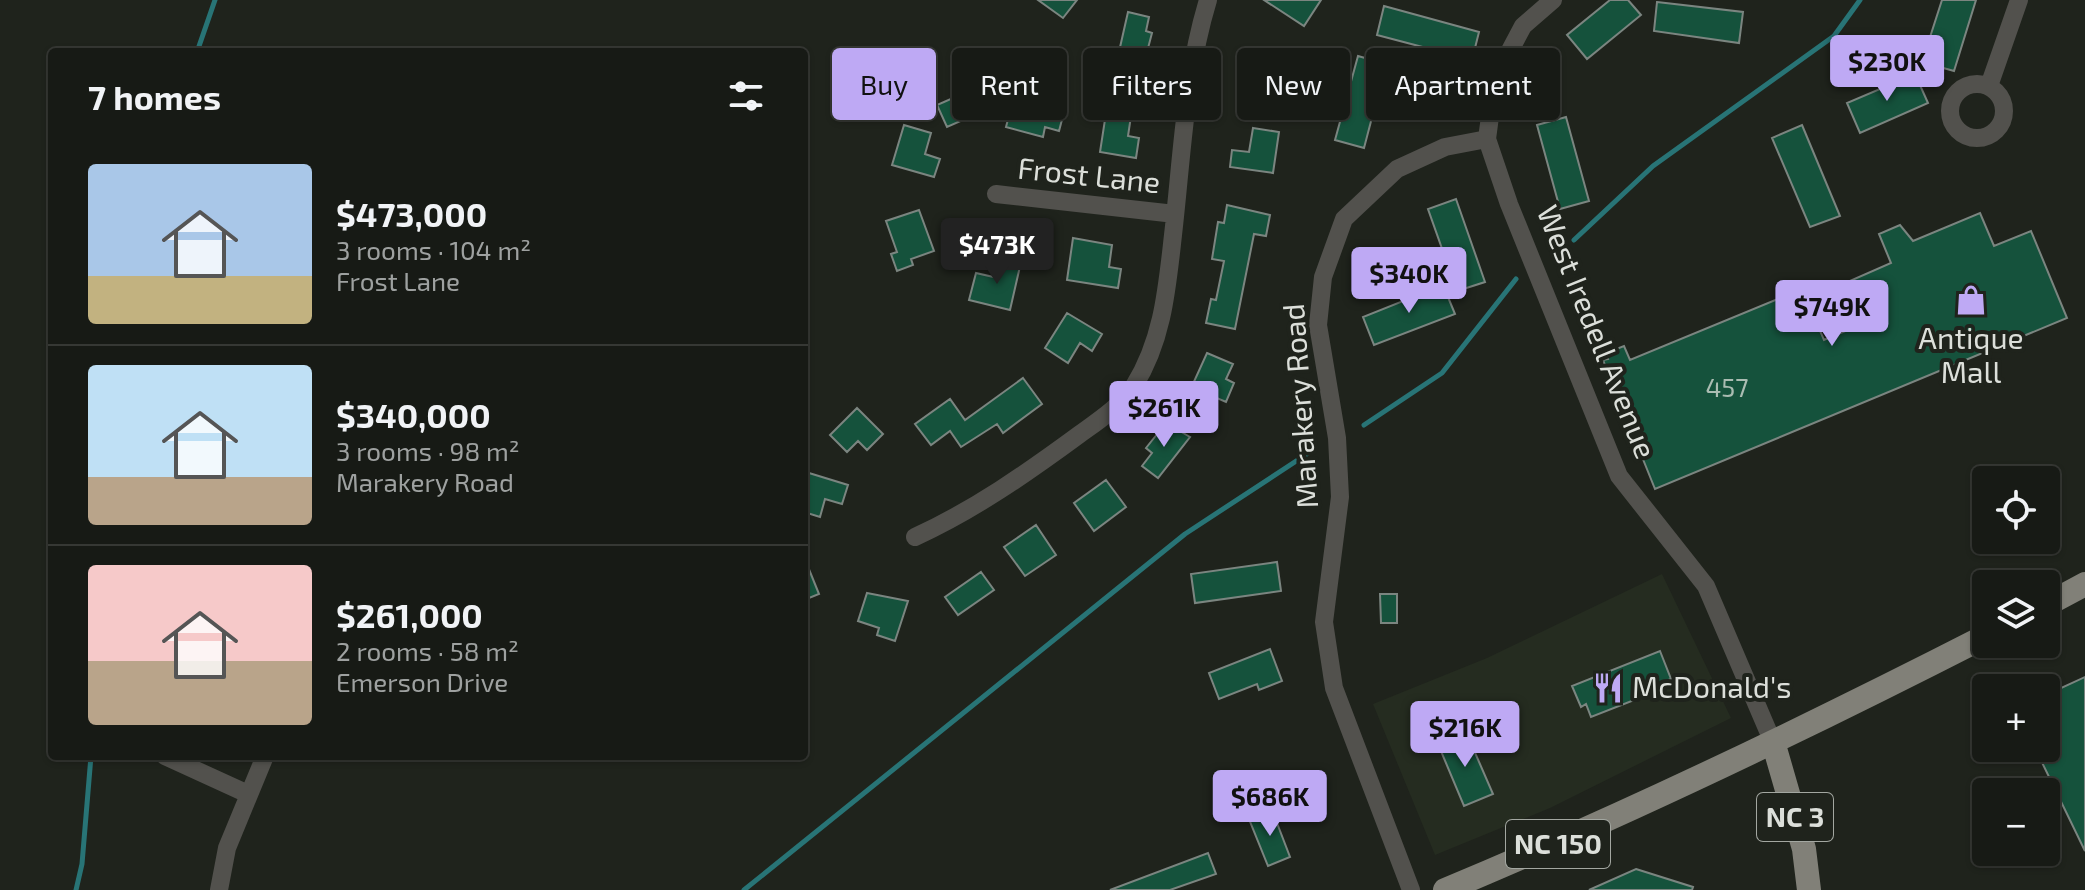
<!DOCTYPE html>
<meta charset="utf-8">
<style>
:root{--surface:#171a15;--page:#20231e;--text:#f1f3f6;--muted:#9ea1a0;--line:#363834;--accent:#bea9f4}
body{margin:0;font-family:"Exo 2",sans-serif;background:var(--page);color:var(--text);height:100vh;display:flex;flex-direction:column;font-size:30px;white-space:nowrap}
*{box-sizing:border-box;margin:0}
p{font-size:26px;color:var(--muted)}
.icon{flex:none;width:44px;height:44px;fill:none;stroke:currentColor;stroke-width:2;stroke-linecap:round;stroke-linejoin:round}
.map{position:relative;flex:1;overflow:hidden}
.details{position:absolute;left:48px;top:48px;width:760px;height:712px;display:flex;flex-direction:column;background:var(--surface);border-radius:8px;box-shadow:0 2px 6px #0004,0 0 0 2px var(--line)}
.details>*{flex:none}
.guide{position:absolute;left:832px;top:48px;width:760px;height:72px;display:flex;gap:16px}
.tools{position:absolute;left:1972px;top:466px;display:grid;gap:16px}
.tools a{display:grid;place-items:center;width:88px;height:88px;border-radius:8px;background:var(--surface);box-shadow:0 2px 6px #0004,0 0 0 2px var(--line);font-size:40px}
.price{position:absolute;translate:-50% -68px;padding:0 18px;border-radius:8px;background:var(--accent);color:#111;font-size:26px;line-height:52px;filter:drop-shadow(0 2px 4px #0008)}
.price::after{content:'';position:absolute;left:50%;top:48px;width:24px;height:18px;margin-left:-12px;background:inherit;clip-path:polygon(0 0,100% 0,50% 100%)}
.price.selected{background:#222;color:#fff}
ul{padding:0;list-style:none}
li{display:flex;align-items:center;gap:24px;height:200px;padding:0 40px}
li+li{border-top:2px solid var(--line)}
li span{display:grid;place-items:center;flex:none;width:224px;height:160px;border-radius:8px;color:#555}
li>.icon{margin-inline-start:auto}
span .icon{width:96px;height:96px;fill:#fffc;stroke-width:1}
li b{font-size:34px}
h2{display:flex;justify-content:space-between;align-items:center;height:96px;padding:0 40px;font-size:34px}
.tag{padding:0 28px;border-radius:8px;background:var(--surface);box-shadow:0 2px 6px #0004,0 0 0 2px var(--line);font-size:28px;line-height:72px}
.tag.selected{background:var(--accent);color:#111}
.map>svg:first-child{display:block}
.built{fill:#252c20}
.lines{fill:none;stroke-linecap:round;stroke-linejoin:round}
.stream{stroke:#287476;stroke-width:5}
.building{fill:#15523c;stroke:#7b8580;stroke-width:2}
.minor{stroke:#52514d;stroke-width:18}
.major{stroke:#818078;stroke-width:24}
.labels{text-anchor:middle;stroke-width:8;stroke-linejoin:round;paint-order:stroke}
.number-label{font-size:26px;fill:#aabcb2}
.shield{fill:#1f231c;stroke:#a3a7a1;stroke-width:2}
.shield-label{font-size:28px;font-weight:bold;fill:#dcdfda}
.street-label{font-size:30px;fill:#dcdfda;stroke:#1f231c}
.poi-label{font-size:30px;fill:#dcdfda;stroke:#1f231c}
</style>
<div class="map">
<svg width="2085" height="890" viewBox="0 0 2085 890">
<rect width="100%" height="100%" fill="#1f231c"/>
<path class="built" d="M1662 574 1731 718 1550 808 1435 855 1373 704 1487 658Z"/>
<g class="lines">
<path class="stream" d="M197 52 215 0
M1574 240 1653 166 1834 36 1860 0
M1364 425 1442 373 1516 279
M76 890 82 864 91 756
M744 890 1185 534 1313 450"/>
</g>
<path class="building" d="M1038 0H1077L1063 18Z
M1264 0H1321L1304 26Z
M1610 0H1628L1641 15 1587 59 1567 35Z
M1942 0H1976L1954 71 1922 62Z
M1657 2 1743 12 1739 43 1654 31Z
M1384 6 1479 32 1472 60 1377 35Z
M1128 12 1149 17 1146 31 1152 33 1142 71 1116 65Z
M1260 50 1290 57 1280 99 1239 90 1244 71 1254 74Z
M1358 56 1386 64 1364 148 1335 140Z
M1915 74 1928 103 1860 133 1847 103Z
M978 87 988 109 947 127 937 105Z
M1033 93 1046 96 1044 107 1064 112 1059 131 1045 127 1043 137 1006 127 1013 100 1030 104Z
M1106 113 1131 116 1128 136 1139 138 1136 158 1100 152Z
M1566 117 1589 201 1560 209 1537 125Z
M904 125 931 133 925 154 940 159 934 177 892 165Z
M1802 125 1840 216 1810 227 1772 138Z
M1253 128 1279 132 1273 173 1230 167 1232 150 1249 152Z
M1456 199 1485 282 1457 291 1428 209Z
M1227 205 1270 215 1266 236 1254 234 1235 329 1206 323 1211 299 1216 300 1224 261 1212 259 1218 222 1224 223Z
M919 210 934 251 911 259 913 265 897 271 891 254 897 252 886 221Z
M1980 213 1994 246 2031 231 2067 318 1655 489 1603 360 1608 359 1606 353 1624 346 1630 360 1802 289 1824 340 1860 325 1843 284 1891 263 1879 234 1900 225 1913 241Z
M1073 238 1112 245 1109 267 1121 269 1118 288 1067 280Z
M1003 258 1021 262 1010 310 969 300 976 273 998 278Z
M1443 285 1455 314 1374 345 1363 317Z
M1067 313 1102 334 1092 351 1080 343 1068 363 1045 348Z
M1207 353 1233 364 1226 379 1234 383 1226 402 1217 398 1211 412 1194 405 1201 390 1192 386Z
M1023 378 1042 404 1003 433 997 424 961 447 950 431 931 445 915 424 950 399 965 420Z
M857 408 883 434 867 450 858 441 847 452 830 435Z
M1166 423 1190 437 1158 478 1142 466 1152 453 1146 448Z
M809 473 848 485 842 504 825 499 820 517 804 512V489Z
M1106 480 1126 507 1094 531 1074 503Z
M1036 525 1056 555 1025 576 1004 547Z
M804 557 819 594 804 600Z
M1277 562 1281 591 1195 603 1191 574Z
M981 572 994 590 958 615 945 597Z
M867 593 908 601 895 641 877 635 879 628 858 621Z
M1380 594H1397V623H1381Z
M1270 649 1282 681 1259 690 1257 684 1219 699 1209 673Z
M1660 651 1671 679 1639 691 1642 697 1591 717 1586 704 1581 707 1572 686Z
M2085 677V851L2035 748H2046V695Z
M1466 732 1493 794 1464 806 1438 744Z
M1272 810 1290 857 1268 866 1249 819Z
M1208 853 1216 874 1170 890H1110Z
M1636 869 1693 887 1692 890H1589Z"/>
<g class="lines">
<path class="minor" d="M1553 0 1523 26 1495 79 1487 139 1509 204 1619 476 1706 586 1774 745
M1950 111a27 27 0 1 1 54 0a27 27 0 1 1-54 0Z
M1989 86 2019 0
M996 194 1175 214
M915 537C974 510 1027 473 1080 434 1098 421 1122 405 1134 386 1163 340 1167 288 1173 235 1182 157 1185 75 1208 0
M165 756 248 794
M219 890 227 848 265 756
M1411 890 1334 688 1324 622 1340 497 1337 438 1318 325 1323 277 1344 219 1397 169 1445 147 1487 139"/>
<path class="major" d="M2046 605 2085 584
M1774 745 1804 849 1809 890
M1445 890C1630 813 1808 727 1986 636"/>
</g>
<defs>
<g id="shop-bare" transform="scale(2.4)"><path d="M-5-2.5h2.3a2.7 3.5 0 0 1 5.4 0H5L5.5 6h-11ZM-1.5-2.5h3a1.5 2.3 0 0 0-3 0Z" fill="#bea9f4" stroke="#1f231c" stroke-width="2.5" paint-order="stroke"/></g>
<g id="restaurant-bare" transform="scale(2.4)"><path d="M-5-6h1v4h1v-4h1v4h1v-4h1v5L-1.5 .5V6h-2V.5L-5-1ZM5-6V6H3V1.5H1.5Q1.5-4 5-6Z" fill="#bea9f4" stroke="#1f231c" stroke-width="2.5" paint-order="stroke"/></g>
</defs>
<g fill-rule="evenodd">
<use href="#shop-bare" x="1971" y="300"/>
<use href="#restaurant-bare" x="1608" y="688"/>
</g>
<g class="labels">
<g class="number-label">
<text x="1727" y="397">457</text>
</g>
<g class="shield">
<rect x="1757" y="793" width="76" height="48" rx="6"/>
<rect x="1506" y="820" width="104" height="48" rx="6"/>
</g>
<g class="shield-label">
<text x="1795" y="827">NC 3</text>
<text x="1558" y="854">NC 150</text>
</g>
<g class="street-label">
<text transform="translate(1089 176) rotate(6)" y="10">Frost Lane</text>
<text transform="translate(1596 332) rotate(68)" y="10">West Iredell Avenue</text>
<text transform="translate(1301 406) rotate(-94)" y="10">Marakery Road</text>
</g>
<g class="poi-label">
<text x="1971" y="349">Antique<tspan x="1971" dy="34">Mall</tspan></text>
<text x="1632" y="698" text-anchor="start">McDonald's</text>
</g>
</g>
</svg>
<div class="tools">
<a><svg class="icon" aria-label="locate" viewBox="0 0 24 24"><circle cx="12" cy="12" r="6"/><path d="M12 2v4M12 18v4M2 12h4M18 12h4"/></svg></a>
<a><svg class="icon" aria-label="layers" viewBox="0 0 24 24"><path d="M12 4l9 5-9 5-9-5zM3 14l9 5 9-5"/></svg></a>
<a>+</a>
<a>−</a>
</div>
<b class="price" style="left:1887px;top:103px">$230K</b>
<b class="price selected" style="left:997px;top:286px">$473K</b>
<b class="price" style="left:1409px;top:315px">$340K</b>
<b class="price" style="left:1832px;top:348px">$749K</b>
<b class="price" style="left:1164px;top:449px">$261K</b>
<b class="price" style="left:1465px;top:769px">$216K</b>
<b class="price" style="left:1270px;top:838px">$686K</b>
<div class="guide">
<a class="tag selected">Buy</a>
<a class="tag">Rent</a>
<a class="tag">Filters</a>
<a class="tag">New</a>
<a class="tag">Apartment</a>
</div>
<section class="details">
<h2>7 homes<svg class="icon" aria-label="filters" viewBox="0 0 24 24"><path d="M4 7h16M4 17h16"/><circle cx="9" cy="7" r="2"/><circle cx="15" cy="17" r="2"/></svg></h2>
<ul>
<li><span style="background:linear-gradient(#a9c7e8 70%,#c2b280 0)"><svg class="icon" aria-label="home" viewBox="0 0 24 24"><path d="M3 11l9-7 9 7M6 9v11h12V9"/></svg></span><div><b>$473,000</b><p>3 rooms · 104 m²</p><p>Frost Lane</p></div></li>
<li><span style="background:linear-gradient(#bfe0f5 70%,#b9a48a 0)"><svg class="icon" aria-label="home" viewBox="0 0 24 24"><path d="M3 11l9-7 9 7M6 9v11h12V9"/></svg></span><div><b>$340,000</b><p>3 rooms · 98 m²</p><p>Marakery Road</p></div></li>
<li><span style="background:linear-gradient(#f6c9c9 60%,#b9a48a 0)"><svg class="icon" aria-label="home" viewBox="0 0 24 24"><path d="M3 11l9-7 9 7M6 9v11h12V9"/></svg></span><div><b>$261,000</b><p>2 rooms · 58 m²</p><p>Emerson Drive</p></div></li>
</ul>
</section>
</div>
